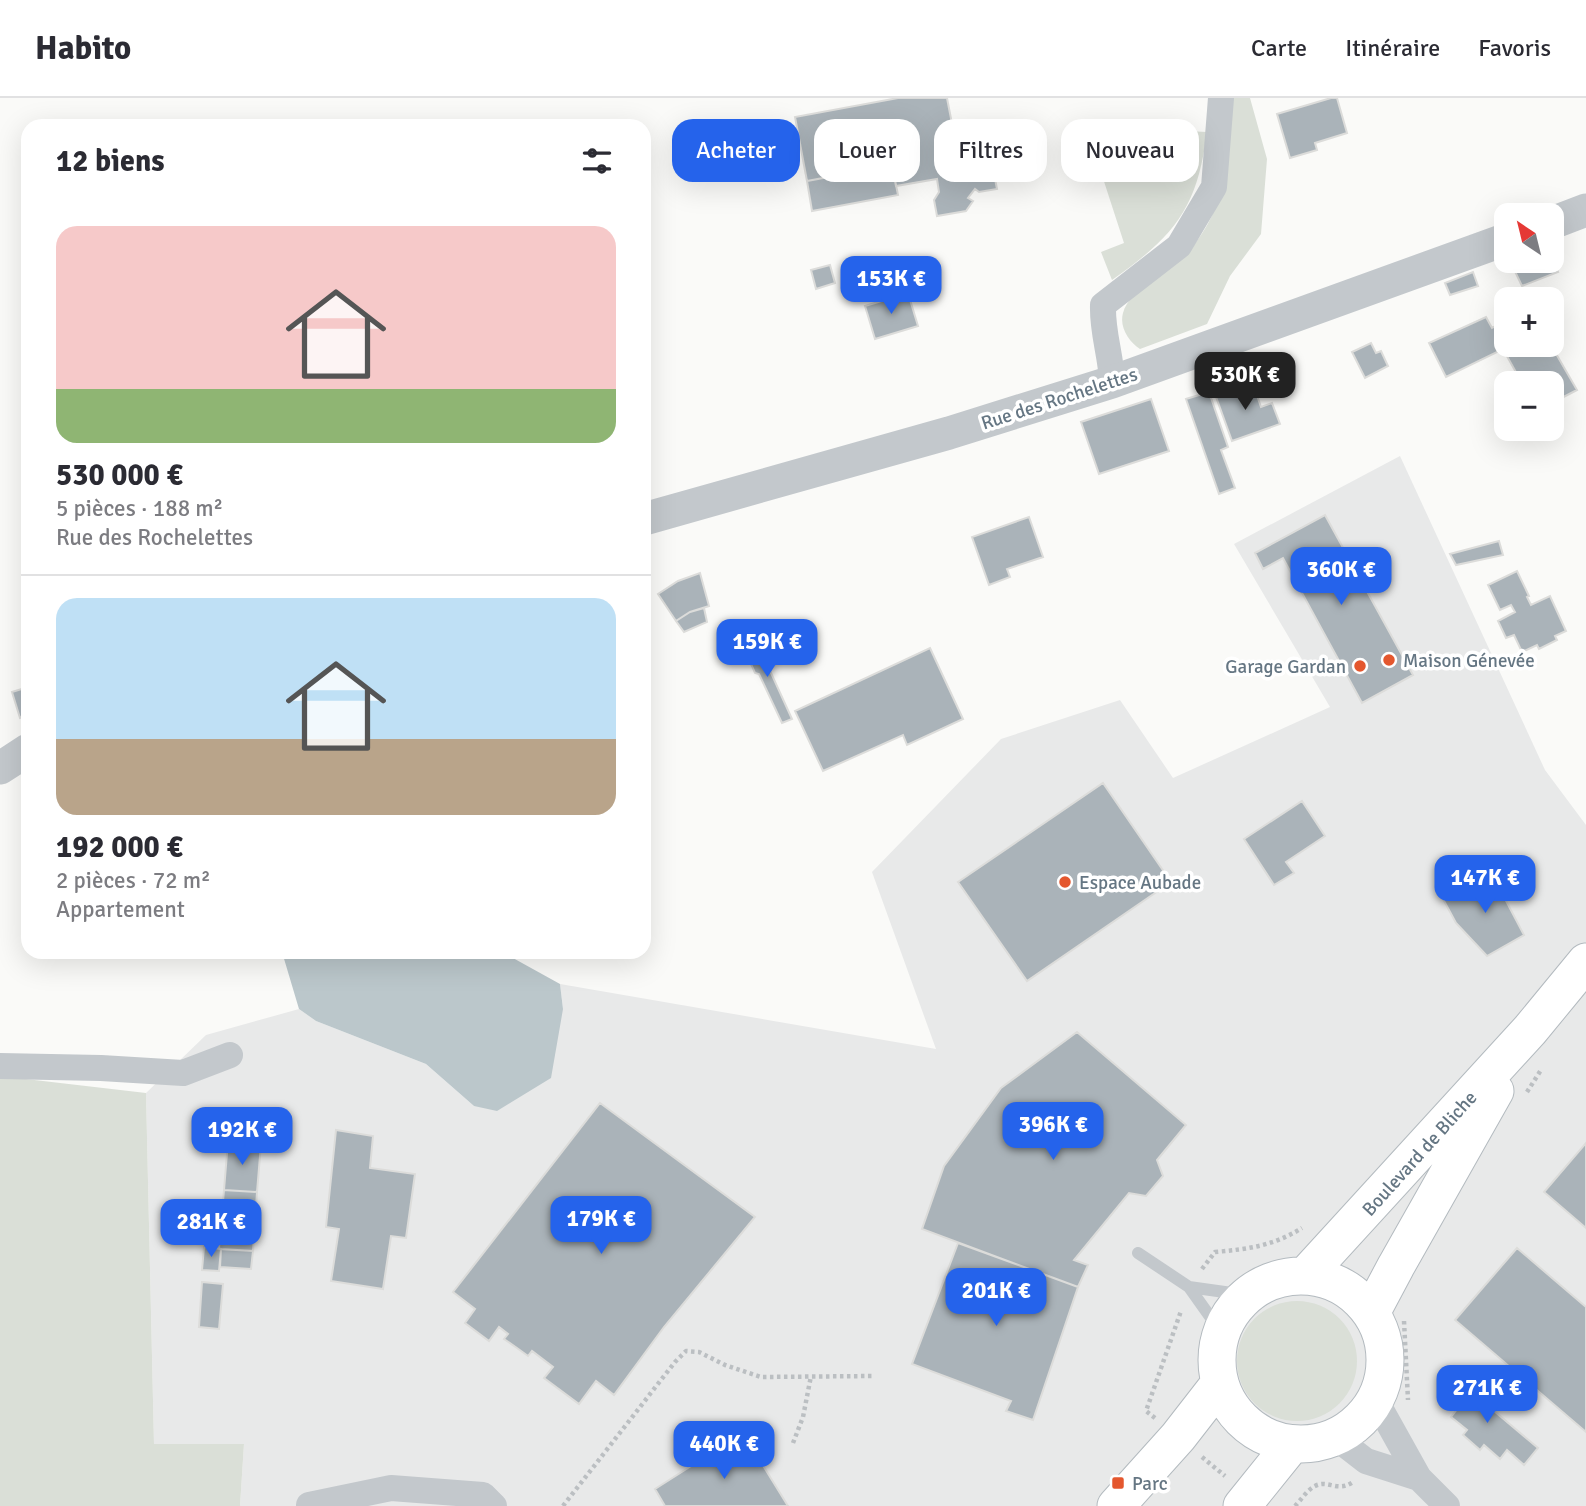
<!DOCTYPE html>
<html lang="fr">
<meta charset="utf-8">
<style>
:root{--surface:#fff;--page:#f2f2f3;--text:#2b2b33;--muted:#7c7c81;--line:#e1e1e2;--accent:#2563eb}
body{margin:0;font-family:Signika,sans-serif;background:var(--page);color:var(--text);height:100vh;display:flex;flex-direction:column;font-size:26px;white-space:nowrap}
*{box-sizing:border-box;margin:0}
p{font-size:23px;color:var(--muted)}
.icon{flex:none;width:38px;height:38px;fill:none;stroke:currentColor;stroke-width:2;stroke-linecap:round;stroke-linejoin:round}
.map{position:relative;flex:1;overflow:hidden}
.details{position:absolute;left:21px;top:21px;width:630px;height:840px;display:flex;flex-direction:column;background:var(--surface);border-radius:21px;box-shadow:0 7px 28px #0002}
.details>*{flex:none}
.hud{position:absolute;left:672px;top:21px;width:665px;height:63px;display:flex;gap:14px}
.needle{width:46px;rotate:325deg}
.buttons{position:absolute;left:1494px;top:105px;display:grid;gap:14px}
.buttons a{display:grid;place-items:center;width:70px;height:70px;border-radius:14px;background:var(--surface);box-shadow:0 7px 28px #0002;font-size:35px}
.price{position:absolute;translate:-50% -60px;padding:0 16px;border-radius:14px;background:var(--accent);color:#fff;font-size:23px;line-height:46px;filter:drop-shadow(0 2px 4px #0008)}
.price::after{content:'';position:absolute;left:50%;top:42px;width:21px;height:16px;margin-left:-10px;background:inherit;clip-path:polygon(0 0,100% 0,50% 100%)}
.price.on{background:#222;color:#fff}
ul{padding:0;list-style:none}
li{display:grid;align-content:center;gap:14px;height:371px;padding:0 35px}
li+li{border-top:2px solid var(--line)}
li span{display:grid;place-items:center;height:217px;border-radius:21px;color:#555}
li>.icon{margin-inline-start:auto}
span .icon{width:126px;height:126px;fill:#fffc;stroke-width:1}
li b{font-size:30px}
h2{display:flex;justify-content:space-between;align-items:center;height:84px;padding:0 35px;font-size:30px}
.pill{padding:0 24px;border-radius:21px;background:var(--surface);box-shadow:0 7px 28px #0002;font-size:24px;line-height:63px}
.pill.on{background:var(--accent);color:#fff}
header{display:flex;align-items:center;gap:42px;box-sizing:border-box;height:98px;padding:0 35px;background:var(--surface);border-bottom:2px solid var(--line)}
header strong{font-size:33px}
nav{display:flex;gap:38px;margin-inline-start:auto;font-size:24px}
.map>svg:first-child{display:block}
.built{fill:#e8e9e9}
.green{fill:#dadfd7}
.water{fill:#bbc7cb}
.building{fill:#aab3b9;stroke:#dcdcda;stroke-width:2}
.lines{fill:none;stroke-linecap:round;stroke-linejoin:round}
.secondary-casing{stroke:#b3babf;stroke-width:39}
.path{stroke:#bbbfc2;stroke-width:4.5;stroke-dasharray:3.5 3.5;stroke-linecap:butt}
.service{stroke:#c3c8cc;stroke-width:12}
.minor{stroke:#c3c8cc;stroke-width:26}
.tertiary{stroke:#c3c8cc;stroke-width:33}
.secondary{stroke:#fff;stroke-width:37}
.poi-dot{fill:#e4572e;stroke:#fff;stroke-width:2.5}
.labels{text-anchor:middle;stroke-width:7;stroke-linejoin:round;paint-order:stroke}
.street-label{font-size:19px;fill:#657683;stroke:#fff}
.poi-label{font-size:19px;fill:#657683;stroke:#fff;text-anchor:start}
</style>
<header>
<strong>Habito</strong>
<nav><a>Carte</a><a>Itinéraire</a><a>Favoris</a></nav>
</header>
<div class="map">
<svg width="1586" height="1408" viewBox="0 0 1586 1408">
<rect width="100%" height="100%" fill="#fafaf8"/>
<path class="built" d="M1400 358 1545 672 1586 727V1408H240L244 1346H154L146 995 206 937 299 911 316 923 426 966 474 1008 563 911 560 886 936 951 872 774 1001 641 1120 602 1173 680 1330 609 1234 446Z"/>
<path class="green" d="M1232 0H1250L1267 61 1261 136 1230 178 1207 226 1140 251C1129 244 1119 229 1123 215 1130 189 1172 173 1189 153 1228 108 1230 56 1232 0Z
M1186 33 1207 34C1197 112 1174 138 1112 182L1101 154 1124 145 1097 62Z
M0 978 146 995 154 1346H244L240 1408H0Z
M1237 1263a60 60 0 1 1 120 0a60 60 0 1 1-120 0Z"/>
<path class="water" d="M282 854H502L560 886 563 911 551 980 497 1013 474 1008 426 966 316 923 299 911Z"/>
<path class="building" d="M898 0H947L954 36 985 30 997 91 979 94 975 91 968 100 973 103 966 113 937 118 934 102 939 94 937 81 896 88 892 67 807 83 795 19Z
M1331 0H1337L1347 35 1315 45 1317 52 1290 60 1277 16Z
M892 67 898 97 812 113 807 83Z
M1552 159 1558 174 1522 188 1510 163H1552Z
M830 167 835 185 816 191 811 172Z
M1473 174 1478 188 1450 197 1445 185Z
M908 195 918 228 875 241 865 208Z
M1486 219 1492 230 1503 224 1507 231V247H1551L1577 292 1552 305V285H1522L1503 251 1446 279 1429 245Z
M1371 245 1376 255 1381 253 1388 268 1365 280 1352 254Z
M1252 283 1261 309 1272 305 1280 326 1232 343 1215 296Z
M1209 294 1228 349 1221 352 1235 390 1219 396 1186 301Z
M1151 301 1169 353 1099 376 1081 324Z
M1325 417 1413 577 1362 605 1283 460 1263 471 1255 455Z
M1029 419 1043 459 1007 471 1010 479 989 487 972 439Z
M1499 443 1503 457 1456 467 1450 456Z
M1517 473 1529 498 1527 499 1531 507 1550 498 1566 533 1555 538 1557 542 1539 551 1537 547 1522 554 1514 537 1506 540 1498 523 1515 514 1511 507 1500 512 1488 487Z
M700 475 709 508 690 514 676 523 658 496 678 483Z
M704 510 707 524 684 534 676 523 690 514Z
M756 542 792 621 782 625 759 576 755 575 743 548Z
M930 550 963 621 907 647 903 637 823 673 795 613Z
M28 589V617L20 620 12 594Z
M1103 685 1171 784 1027 883 958 784Z
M1302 703 1325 738 1286 764 1294 775 1274 787 1244 741Z
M1492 776 1524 837 1487 858 1456 825 1443 801Z
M1077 934 1186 1027 1157 1062 1163 1078 1146 1098 1129 1095 1074 1162 1088 1167 1078 1189 922 1131 944 1068 1001 990Z
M600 1005 755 1119 664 1229 614 1297 596 1283 579 1306 544 1280 553 1269 532 1253 528 1258 517 1250 504 1241 508 1236 499 1229 489 1243 465 1225 475 1211 453 1194Z
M230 1015 263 1018 261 1046 228 1043Z
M336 1032 373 1038 370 1070 415 1076 406 1140 391 1138 383 1191 331 1183 339 1131 326 1129Z
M228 1043 261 1046 257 1094 224 1092Z
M1586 1045V1130L1544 1094Z
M224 1092 257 1094 253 1153 219 1151Z
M958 1145 1078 1189 1033 1322 1006 1313 1011 1303 912 1266Z
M204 1149 221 1151 219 1173 202 1172Z
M1517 1150 1586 1209V1334L1455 1222Z
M221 1151 253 1153 251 1171 220 1169Z
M202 1184 223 1186 219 1231 199 1229Z
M1455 1280 1538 1350 1524 1367 1507 1352 1500 1361 1484 1347 1480 1352 1463 1337 1467 1332 1451 1319 1458 1310 1441 1296Z
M743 1335 788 1408H665L655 1391Z"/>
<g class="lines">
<g class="secondary-casing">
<path id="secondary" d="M1306 1177 1530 932 1586 864
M1217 1262a84 84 0 1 1 168 0a84 84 0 1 1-168 0Z
M1371 1215 1396 1168 1495 993
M1116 1408 1178 1339 1220 1285
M1242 1408 1292 1346"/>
</g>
<path class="path" d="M1527 994 1541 972
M1202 1171 1215 1154C1248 1151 1273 1148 1302 1130
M1404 1223 1408 1302
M1155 1320 1146 1313 1181 1213
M793 1345 803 1319 811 1278
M1202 1359 1225 1378
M563 1408 675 1264 686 1253 699 1254 725 1267 761 1279 874 1278
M1295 1408C1301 1402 1307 1392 1315 1388 1328 1381 1337 1395 1353 1384"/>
<path class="service" d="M1138 1155 1189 1189 1221 1234
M1189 1189 1246 1197"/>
<path class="minor" d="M1112 284C1111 256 1102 235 1103 207L1179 148 1214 89 1221 0
M0 968 101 970 183 975 230 957
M1375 1301 1419 1380 1447 1408
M1335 1339 1366 1363 1419 1380
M309 1407 391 1390 483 1397 494 1408"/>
<path class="tertiary" d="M1552 125 1586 112
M644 421 949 335 1112 284 1507 141
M0 670 28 652"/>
<use href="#secondary" class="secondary"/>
</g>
<g class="poi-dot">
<circle cx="1389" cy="562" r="7"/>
<circle cx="1360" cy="568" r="7"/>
<circle cx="1065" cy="784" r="7"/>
<rect x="1111" y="1378" width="14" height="14" rx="3.5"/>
</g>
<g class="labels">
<g class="street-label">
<text transform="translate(1059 300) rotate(-18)" y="7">Rue des Rochelettes</text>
<text transform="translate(1419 1055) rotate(-48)" y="7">Boulevard de Bliche</text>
</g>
<g class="poi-label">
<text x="1403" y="569">Maison Génevée</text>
<text x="1346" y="575" text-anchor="end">Garage Gardan</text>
<text x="1079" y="791">Espace Aubade</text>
<text x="1132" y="1392">Parc</text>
</g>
</g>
</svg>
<div class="buttons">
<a><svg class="needle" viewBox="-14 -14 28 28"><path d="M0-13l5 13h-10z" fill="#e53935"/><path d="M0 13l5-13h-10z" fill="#7c7c81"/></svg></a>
<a>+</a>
<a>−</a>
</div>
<b class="price" style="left:891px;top:218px">153K €</b>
<b class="price on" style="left:1245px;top:314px">530K €</b>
<b class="price" style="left:1341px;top:509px">360K €</b>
<b class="price" style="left:767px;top:581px">159K €</b>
<b class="price" style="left:1485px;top:817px">147K €</b>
<b class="price" style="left:1053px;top:1064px">396K €</b>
<b class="price" style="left:242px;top:1069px">192K €</b>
<b class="price" style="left:601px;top:1158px">179K €</b>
<b class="price" style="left:211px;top:1161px">281K €</b>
<b class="price" style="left:996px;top:1230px">201K €</b>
<b class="price" style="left:1487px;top:1327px">271K €</b>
<b class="price" style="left:724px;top:1383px">440K €</b>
<div class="hud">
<a class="pill on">Acheter</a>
<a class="pill">Louer</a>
<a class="pill">Filtres</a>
<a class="pill">Nouveau</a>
</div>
<section class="details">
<h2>12 biens<svg class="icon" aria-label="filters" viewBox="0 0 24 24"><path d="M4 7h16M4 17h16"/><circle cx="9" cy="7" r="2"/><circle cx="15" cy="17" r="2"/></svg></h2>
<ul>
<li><span style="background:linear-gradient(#f6c9c9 75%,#8fb573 0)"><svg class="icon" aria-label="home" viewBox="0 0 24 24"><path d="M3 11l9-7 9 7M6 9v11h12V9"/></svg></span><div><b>530 000 €</b><p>5 pièces · 188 m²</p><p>Rue des Rochelettes</p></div></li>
<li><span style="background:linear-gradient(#bfe0f5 65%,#b9a48a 0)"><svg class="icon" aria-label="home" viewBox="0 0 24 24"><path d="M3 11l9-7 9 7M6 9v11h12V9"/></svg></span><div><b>192 000 €</b><p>2 pièces · 72 m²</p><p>Appartement</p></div></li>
</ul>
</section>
</div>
